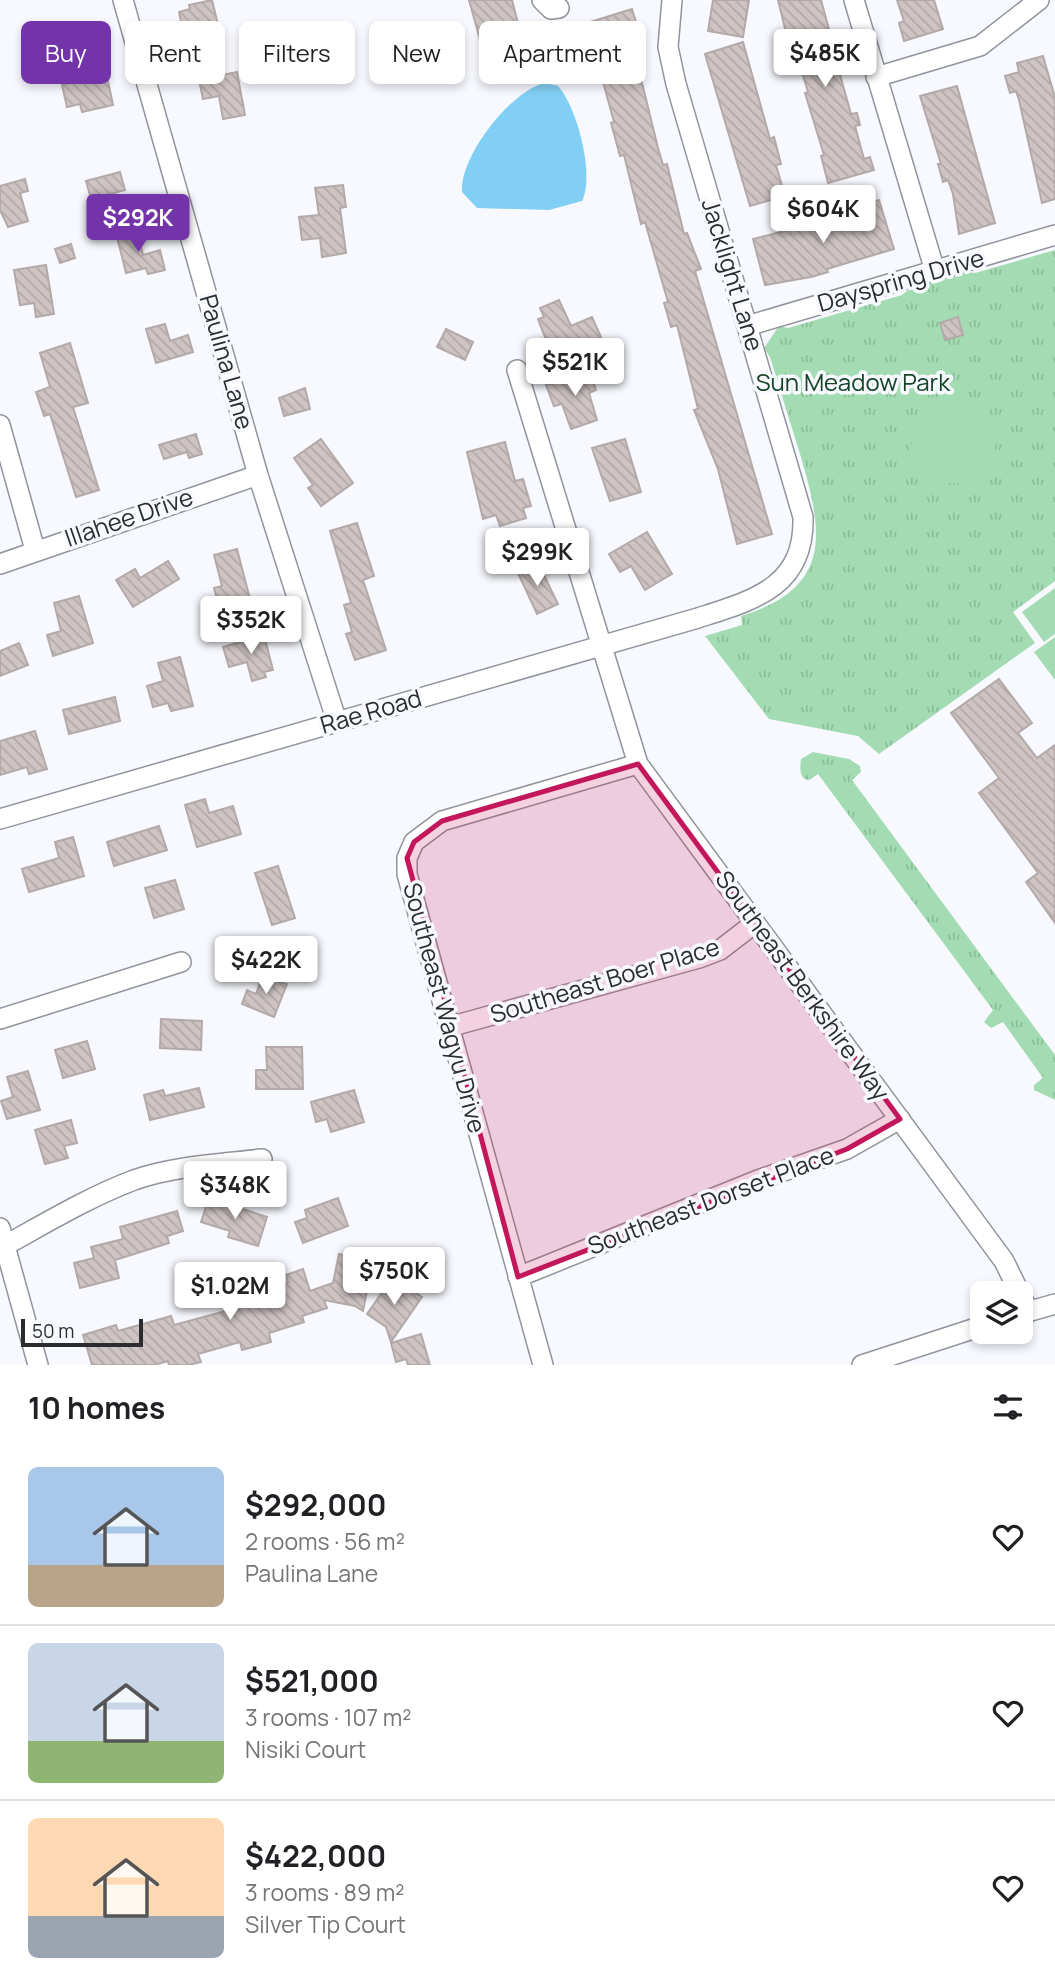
<!DOCTYPE html>
<meta charset="utf-8">
<style>
:root{--surface:#fff;--page:#f2f2f2;--text:#202124;--muted:#757577;--line:#e0e0e0;--accent:#7334a9}
body{margin:0;font-family:Manrope,sans-serif;background:var(--page);color:var(--text);height:100vh;display:flex;flex-direction:column;font-size:26px;white-space:nowrap}
*{box-sizing:border-box;margin:0}
p{font-size:23px;color:var(--muted)}
.icon{flex:none;width:38px;height:38px;fill:none;stroke:currentColor;stroke-width:2;stroke-linecap:round;stroke-linejoin:round}
.map{position:relative;height:1365px;overflow:hidden}
.panel{display:flex;flex-direction:column;background:var(--surface);flex:1}
.panel>*{flex:none}
.banner{position:absolute;left:21px;top:21px;width:700px;height:63px;display:flex;gap:14px}
.controls{position:absolute;left:970px;top:1281px;display:grid;gap:14px}
.controls a{display:grid;place-items:center;width:63px;height:63px;border-radius:10px;background:var(--surface);box-shadow:0 4px 10px #0003;font-size:35px}
.scale{position:absolute;left:21px;bottom:18px;width:122px;box-sizing:border-box;padding-left:7px;border:4px solid #2a2c2f;border-top:0;font-size:19px;line-height:24px;white-space:nowrap;color:#2a2c2f;-webkit-text-stroke:5px #f7f9fe;paint-order:stroke}
.price{position:absolute;translate:-50% -60px;padding:0 16px;border-radius:7px;background:#fff;color:#222;font-size:23px;line-height:46px;filter:drop-shadow(0 2px 4px #0008)}
.price::after{content:'';position:absolute;left:50%;top:42px;width:21px;height:16px;margin-left:-10px;background:inherit;clip-path:polygon(0 0,100% 0,50% 100%)}
.price.active{background:var(--accent);color:#fff}
ul{padding:0;list-style:none}
li{display:flex;align-items:center;gap:21px;height:175px;padding:0 28px}
li+li{border-top:2px solid var(--line)}
li span{display:grid;place-items:center;flex:none;width:196px;height:140px;border-radius:10px;color:#555}
li>.icon{margin-inline-start:auto}
span .icon{width:84px;height:84px;fill:#fffc;stroke-width:1}
li b{font-size:30px}
h2{display:flex;justify-content:space-between;align-items:center;height:84px;padding:0 28px;font-size:30px}
.tag{padding:0 24px;border-radius:10px;background:var(--surface);box-shadow:0 4px 10px #0003;font-size:24px;line-height:63px}
.tag.active{background:var(--accent);color:#fff}
.map>svg:first-child{display:block}
.grass{fill:url(#grass-tufts)}
.pitch{fill:#a3dcb2}
.water{fill:#82cff5}
.building{fill:url(#building-back-hatch);stroke:#b3a9a9;stroke-width:2}
.lines{fill:none;stroke-linecap:round;stroke-linejoin:round}
.minor-casing{stroke:#90949b;stroke-width:22}
.minor{stroke:#fff;stroke-width:19}
.marked{fill:#c2185b;fill-opacity:0.2;stroke:#c2185b;stroke-width:5;stroke-linejoin:round}
.labels{text-anchor:middle;stroke-width:7;stroke-linejoin:round;paint-order:stroke}
.street-label{font-size:24px;fill:#2a2c2f;stroke:#f7f9fe}
.park-label{font-size:24px;fill:#144426;stroke:#f7f9fe}
</style>
<div class="map">
<svg width="1055" height="1365" viewBox="0 0 1055 1365">
<defs>
<pattern id="grass-tufts" width="24" height="20" patternUnits="userSpaceOnUse" patternTransform="scale(1.75)"><rect width="24" height="20" fill="#a3dcb2"/><path d="M3 7l-1-3M5 7V3M7 7l1-3M15 17l-1-3M17 17v-4M19 17l1-3" fill="none" stroke="#8cbd99"/></pattern>
<pattern id="building-back-hatch" width="6" height="6" patternUnits="userSpaceOnUse" patternTransform="scale(1.75)"><rect width="6" height="6" fill="#cec4c3"/><path d="M-1 5l2 2M0 0l6 6M5-1l2 2" fill="none" stroke="#b1a9a8"/></pattern>
</defs>
<rect width="100%" height="100%" fill="#f7f9fe"/>
<path class="grass" d="M1055 250V581L1013 612 1035 643 879 754 858 736 769 719 705 636 742 625 741 616C834 587 823 532 800 454 790 422 780 390 770 357L764 348 779 326 788 328 902 295C918 281 955 270 975 273Z
M813 752 849 759 860 766 861 772 852 780 1055 1055V1100L1034 1090V1085L1043 1078 1003 1022 991 1028 984 1022 993 1010 818 774 809 780C799 780 800 766 801 759Z"/>
<path class="pitch" d="M935 400 996 425C1004 485 936 506 907 453Z
M1055 588V634L1044 642 1022 612Z
M1055 637V680L1034 652Z"/>
<path class="water" d="M545 83 558 86C577 107 595 175 582 201L549 210 477 208 462 192C459 157 511 90 545 83Z"/>
<path class="building" d="M212 0 223 45 195 53 188 25 182 26 179 12 190 9 189 5Z
M469 0H512L523 43 484 54Z
M713 0H749L743 37 708 31Z
M778 0H821L830 33 833 32 837 44 832 46 851 114 857 113 860 125 855 126 864 159 870 157 874 170 828 183 821 156 824 155 805 93 808 92 797 56 792 57Z
M897 0H934L943 29 904 41 899 23 904 21Z
M632 9 636 22 631 23 635 37 631 38 658 148 663 165 667 164 684 234 687 233 701 269 695 271 772 534 737 544 718 469 694 410 698 409 677 325 671 327 664 303 668 302 645 222 641 224 624 155 620 156 611 123 614 122 587 23Z
M98 33 113 105 82 112 80 104 67 107 62 85 79 81 72 36Z
M743 42 770 139 774 137 781 164 776 165 785 196 750 206 705 54Z
M1043 56 1055 98V199L1042 203 1019 100 1016 91 1010 93 1005 76 1019 72 1017 63Z
M237 72 245 115 223 119 219 96 203 99 199 80Z
M957 86 995 223 959 234 953 194 948 180 943 182 938 164H941L920 96Z
M120 172 125 190 91 199 86 181Z
M25 179 28 191 20 193 28 221 8 227 0 210V186Z
M343 185 346 207 340 208 346 253 322 257 320 238 302 240 299 217 319 215 315 188Z
M879 200 894 249 827 269 828 272 811 277 765 285 753 239 843 216 864 209 862 205Z
M136 229 143 255 160 250 165 270 148 274 146 268 126 273 116 233Z
M71 244 75 258 60 263 55 249Z
M46 265 54 314 36 317 34 303 20 305 14 270Z
M559 300 571 326 592 317 601 337 553 358 538 319 544 317 540 308Z
M958 317 963 335 945 340 940 323Z
M165 324 170 341 188 335 193 352 156 363 146 329Z
M446 329 473 342 465 360 437 347Z
M70 343 88 403 73 407 99 490 76 497 50 414 44 416 36 392 50 387 40 353Z
M589 370 596 390 589 393 597 420 571 429 562 404 554 406 546 385Z
M305 388 310 409 284 416 279 398Z
M196 434 202 454 189 458 187 452 164 459 159 445Z
M321 439 353 483 321 506 308 488 313 485 294 458Z
M625 439 641 492 610 501 592 448Z
M505 442 515 481 523 479 531 506 523 508 526 518 500 526 496 515 483 519 467 452Z
M357 523 374 576 363 580 386 650 355 660 346 634 352 632 344 605 351 603 330 531Z
M647 532 672 574 645 590 631 566 620 572 609 554Z
M237 549 250 599 219 607 214 588 222 586 214 555Z
M168 561 179 579 133 607 116 580 135 569 140 578Z
M537 561 558 604 537 614 517 571Z
M79 596 93 643 53 656 47 635 61 631 54 603Z
M264 635 273 670 264 672 266 677 252 681 247 662 229 667 223 647Z
M19 643 28 665 0 676V651Z
M180 657 193 706 171 711 168 703 153 707 147 686 163 681 158 663Z
M999 679 1032 723 1018 733 1037 758 1055 745V923L1026 882 1038 873 979 793 999 778 951 713Z
M115 697 120 721 69 734 63 710Z
M35 731 47 769 29 774 27 767 0 775V741Z
M205 799 209 813 233 806 241 834 197 847 185 805Z
M159 826 167 850 114 866 107 842Z
M73 837 84 876 29 892 22 869 59 858 55 842Z
M278 866 295 918 272 925 255 873Z
M175 880 184 909 154 918 145 888Z
M263 975 287 984 274 1017 242 1004 247 990 256 994Z
M161 1019 202 1021 201 1050 160 1048Z
M87 1041 95 1069 63 1078 55 1050Z
M266 1047H302L303 1089H256V1070H267Z
M28 1071 40 1110 7 1119 1 1101 13 1097 7 1077Z
M199 1088 204 1107 150 1120 144 1095 163 1090 165 1096Z
M354 1090 364 1122 331 1132 327 1119 316 1122 311 1102Z
M71 1120 77 1143 64 1146 68 1158 45 1164 35 1130Z
M209 1198 267 1217 258 1246 228 1237 230 1231 201 1222Z
M338 1198 348 1226 303 1243 295 1222 307 1218 305 1210Z
M177 1211 183 1231 167 1236 169 1243 115 1260 119 1278 80 1288 74 1263 94 1258 91 1247 123 1239 120 1227Z
M339 1254 373 1261 363 1311 355 1306 324 1300 327 1308 302 1316 304 1322 269 1333 271 1342 242 1350 240 1342 198 1354 201 1362 188 1365H169L168 1361 154 1365H92L83 1335 116 1325 118 1331 171 1316 174 1325 266 1300 262 1290 288 1282 286 1275 303 1269 310 1291 333 1283Z
M393 1277 422 1297 391 1342 386 1327 367 1314Z
M421 1334 430 1365H408L406 1359 396 1362 391 1343Z"/>
<g class="lines">
<g class="minor-casing">
<path id="minor" d="M123 0 258 475 337 722
M542 0 551 9 559 8
M854 0 935 271
M876 77 980 46 1039 0
M747 326 1055 235
M517 370 638 764 1004 1261 1029 1312
M0 425 35 550
M0 564 258 475
M0 819 698 618C754 600 805 587 803 517L676 84 668 47 672 0
M0 1019 181 962
M449 1027 699 958 720 950 755 923
M0 1228 38 1365
M4 1246C46 1223 89 1197 134 1180 174 1166 220 1164 262 1159
M518 1277 758 1180 847 1149 900 1119
M1020 1314 1055 1304
M543 1365 407 874V858L414 842 442 821 638 764
M862 1365 982 1326"/>
</g>
<use href="#minor" class="minor"/>
</g>
<path class="marked" d="M638 764 900 1119 847 1149 518 1277 407 858 414 842 442 821Z"/>
<g class="labels">
<g class="street-label">
<text transform="translate(732 275) rotate(73)" y="8">Jacklight Lane</text>
<text transform="translate(901 281) rotate(-16)" y="8">Dayspring Drive</text>
<text transform="translate(226 362) rotate(74)" y="8">Paulina Lane</text>
<text transform="translate(129 518) rotate(-19)" y="8">Illahee Drive</text>
<text transform="translate(371 712) rotate(-16)" y="8">Rae Road</text>
<text transform="translate(605 981) rotate(-17)" y="8">Southeast Boer Place</text>
<text transform="translate(802 986) rotate(54)" y="8">Southeast Berkshire Way</text>
<text transform="translate(444 1008) rotate(75)" y="8">Southeast Wagyu Drive</text>
<text transform="translate(711 1201) rotate(-21)" y="8">Southeast Dorset Place</text>
</g>
<g class="park-label">
<text x="853" y="391">Sun Meadow Park</text>
</g>
</g>
</svg>
<div class="controls">
<a><svg class="icon" aria-label="layers" viewBox="0 0 24 24"><path d="M12 4l9 5-9 5-9-5zM3 14l9 5 9-5"/></svg></a>
</div>
<div class="scale">50 m</div>
<b class="price" style="left:825px;top:89px">$485K</b>
<b class="price" style="left:823px;top:245px">$604K</b>
<b class="price active" style="left:138px;top:254px">$292K</b>
<b class="price" style="left:575px;top:398px">$521K</b>
<b class="price" style="left:537px;top:588px">$299K</b>
<b class="price" style="left:251px;top:656px">$352K</b>
<b class="price" style="left:266px;top:996px">$422K</b>
<b class="price" style="left:235px;top:1221px">$348K</b>
<b class="price" style="left:394px;top:1307px">$750K</b>
<b class="price" style="left:230px;top:1322px">$1.02M</b>
<div class="banner">
<a class="tag active">Buy</a>
<a class="tag">Rent</a>
<a class="tag">Filters</a>
<a class="tag">New</a>
<a class="tag">Apartment</a>
</div>
</div>
<section class="panel">
<h2>10 homes<svg class="icon" aria-label="filters" viewBox="0 0 24 24"><path d="M4 7h16M4 17h16"/><circle cx="9" cy="7" r="2"/><circle cx="15" cy="17" r="2"/></svg></h2>
<ul>
<li><span style="background:linear-gradient(#a9c7e8 70%,#b9a48a 0)"><svg class="icon" aria-label="home" viewBox="0 0 24 24"><path d="M3 11l9-7 9 7M6 9v11h12V9"/></svg></span><div><b>$292,000</b><p>2 rooms · 56 m²</p><p>Paulina Lane</p></div><svg class="icon" aria-label="heart" viewBox="0 0 24 24"><path d="M12 20l-8-8c-3-5 5-10 8-4 3-6 11-1 8 4z"/></svg></li>
<li><span style="background:linear-gradient(#c9d6e8 70%,#8fb573 0)"><svg class="icon" aria-label="home" viewBox="0 0 24 24"><path d="M3 11l9-7 9 7M6 9v11h12V9"/></svg></span><div><b>$521,000</b><p>3 rooms · 107 m²</p><p>Nisiki Court</p></div><svg class="icon" aria-label="heart" viewBox="0 0 24 24"><path d="M12 20l-8-8c-3-5 5-10 8-4 3-6 11-1 8 4z"/></svg></li>
<li><span style="background:linear-gradient(#ffd9b3 70%,#9aa5b1 0)"><svg class="icon" aria-label="home" viewBox="0 0 24 24"><path d="M3 11l9-7 9 7M6 9v11h12V9"/></svg></span><div><b>$422,000</b><p>3 rooms · 89 m²</p><p>Silver Tip Court</p></div><svg class="icon" aria-label="heart" viewBox="0 0 24 24"><path d="M12 20l-8-8c-3-5 5-10 8-4 3-6 11-1 8 4z"/></svg></li>
</ul>
</section>
